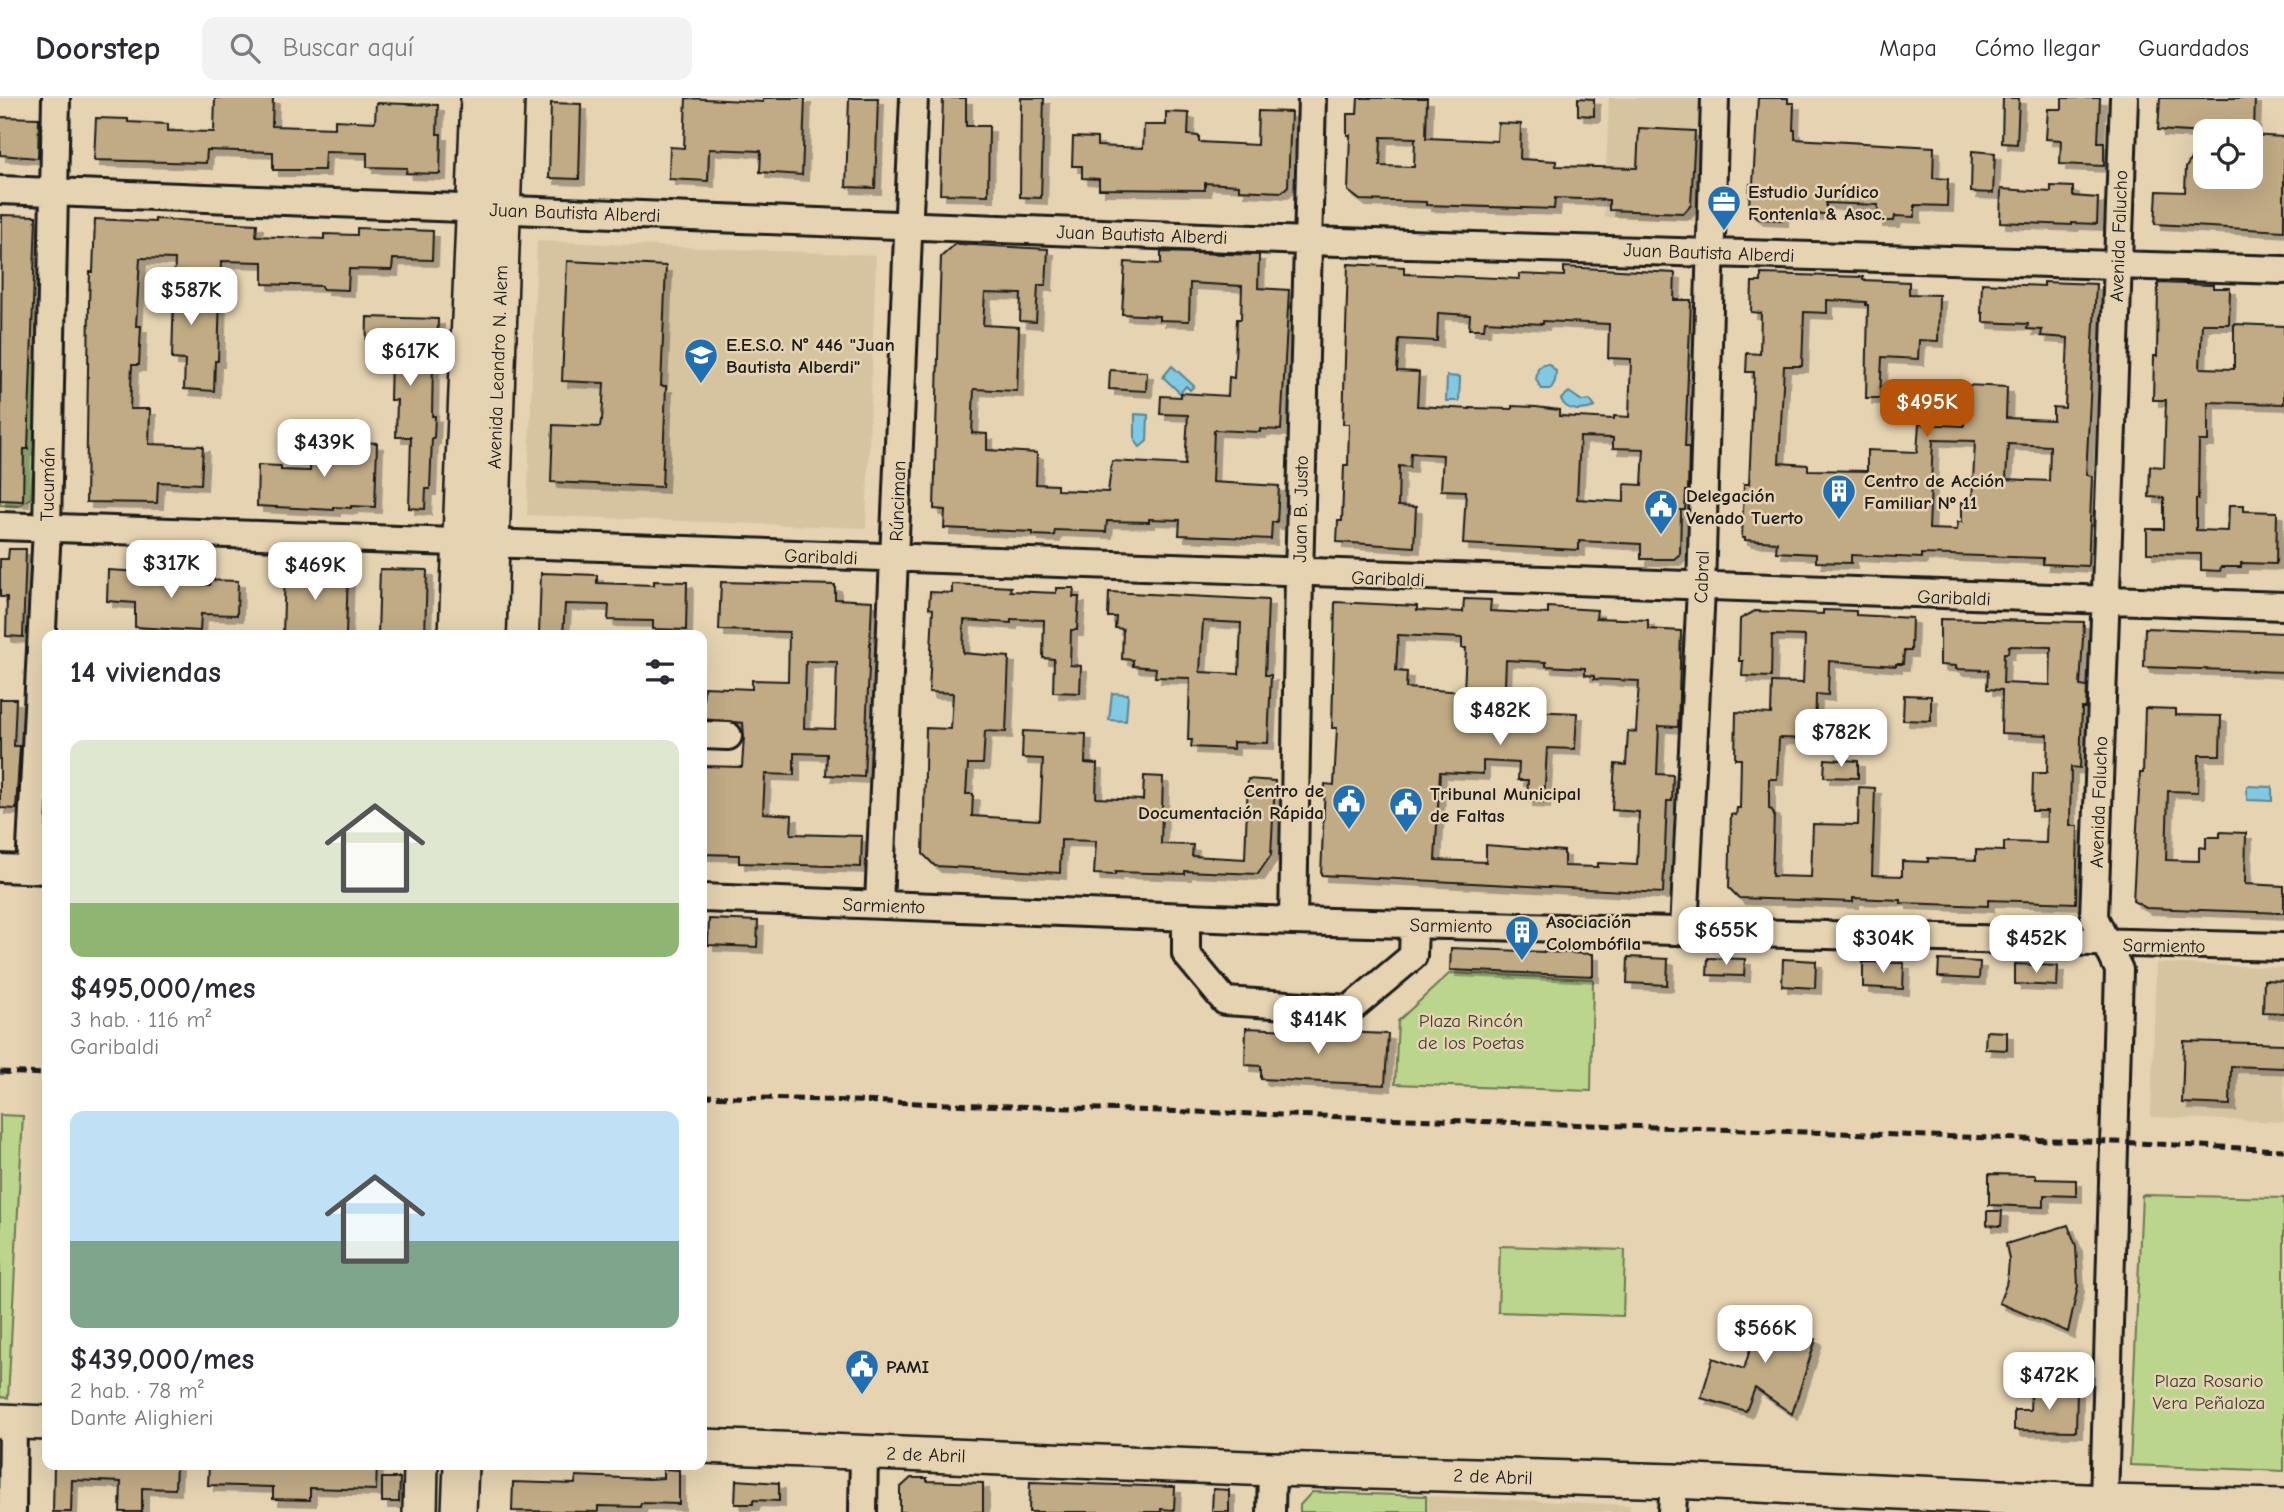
<!DOCTYPE html>
<html lang="es">
<meta charset="utf-8">
<style>
:root{--surface:#fff;--page:#f2f2f3;--text:#2b2b33;--muted:#7c7c81;--line:#e1e1e2;--accent:#b45309}
body{margin:0;font-family:"Comic Neue",sans-serif;background:var(--page);color:var(--text);height:100vh;display:flex;flex-direction:column;font-size:26px;white-space:nowrap}
*{box-sizing:border-box;margin:0}
p{font-size:23px;color:var(--muted)}
.icon{flex:none;width:38px;height:38px;fill:none;stroke:currentColor;stroke-width:2;stroke-linecap:round;stroke-linejoin:round}
.map{position:relative;flex:1;overflow:hidden}
.sheet{position:absolute;left:42px;top:532px;width:665px;height:840px;display:flex;flex-direction:column;background:var(--surface);border-radius:14px;box-shadow:0 7px 28px #0002}
.sheet>*{flex:none}
.buttons{position:absolute;left:2193px;top:21px;display:grid;gap:14px}
.buttons a{display:grid;place-items:center;width:70px;height:70px;border-radius:14px;background:var(--surface);box-shadow:0 7px 28px #0002;font-size:35px}
.price{position:absolute;translate:-50% -60px;padding:0 16px;border-radius:14px;background:#fff;color:#222;font-size:23px;line-height:46px;filter:drop-shadow(0 2px 4px #0008)}
.price::after{content:'';position:absolute;left:50%;top:42px;width:21px;height:16px;margin-left:-10px;background:inherit;clip-path:polygon(0 0,100% 0,50% 100%)}
.price.on{background:var(--accent);color:#fff}
ul{padding:0;list-style:none}
li{display:grid;align-content:center;gap:14px;height:371px;padding:0 28px}
li span{display:grid;place-items:center;height:217px;border-radius:14px;color:#555}
li>.icon{margin-inline-start:auto}
span .icon{width:126px;height:126px;fill:#fffc;stroke-width:1}
li b{font-size:30px}
h2{display:flex;justify-content:space-between;align-items:center;height:84px;padding:0 28px;font-size:30px}
header{display:flex;align-items:center;gap:42px;box-sizing:border-box;height:98px;padding:0 35px;background:var(--surface);border-bottom:2px solid var(--line)}
header strong{font-size:33px}
nav{display:flex;gap:38px;margin-inline-start:auto;font-size:24px}
.search{width:490px;height:63px;background:var(--page);display:flex;align-items:center;gap:18px;box-sizing:border-box;padding:0 24px;border-radius:14px;color:var(--muted);font-size:26px}
.map>svg:first-child{display:block}
.built{fill:#d6c4a1}
.green{fill:#bbd58c;stroke:#6c7854;stroke-width:2}
.water{fill:#81c9e2;stroke:#598493;stroke-width:2}
.building{fill:#c0ab85;stroke:#1c1c1c;stroke-width:2;fill-rule:evenodd;filter:url(#shadow)}
.lines{fill:none;stroke-linecap:round;stroke-linejoin:round}
.minor-casing{stroke:#1c1c1c;stroke-width:32}
.major-casing{stroke:#1c1c1c;stroke-width:38}
.minor{stroke:#e5d3b1;stroke-width:26}
.major{stroke:#e5d3b1;stroke-width:33}
.rail{stroke:#1c1c1c;stroke-width:5;stroke-dasharray:10 5;stroke-linecap:butt}
.labels{text-anchor:middle;stroke-width:5;stroke-linejoin:round;paint-order:stroke}
.poi-label{font-size:19px;font-weight:bold;fill:#1c1c1c;stroke:#e5d3b1;text-anchor:start}
.street-label{font-size:19px;fill:#1c1c1c;stroke:#e5d3b1}
.park-label{font-size:19px;fill:#3c4132;stroke:#e5d3b1}
</style>
<header>
<strong>Doorstep</strong>
<div class="search"><svg class="icon" aria-label="search" viewBox="0 0 24 24"><circle cx="10" cy="10" r="6"/><path d="M15 15l6 6"/></svg>Buscar aquí</div>
<nav><a>Mapa</a><a>Cómo llegar</a><a>Guardados</a></nav>
</header>
<div class="map">
<svg width="2284" height="1414" viewBox="0 0 2284 1414">
<defs>
<filter id="shadow"><feDropShadow dx="6" dy="6" stdDeviation="0" flood-color="#0004"/></filter>
</defs>
<rect width="100%" height="100%" fill="#e5d3b1"/>
<filter id="ink" filterUnits="userSpaceOnUse"><feTurbulence type="fractalNoise" baseFrequency=".0143" numOctaves="2"/><feDisplacementMap in="SourceGraphic" scale="14" xChannelSelector="R" yChannelSelector="G"/><feConvolveMatrix kernelMatrix="1 2 1 2 8 2 1 2 1" color-interpolation-filters="sRGB"/></filter>
<g filter="url(#ink)">
<path class="built" d="M1609 0H1701L1696 123 1604 119Z
M537 143 876 157 866 430 527 417Z
M2156 865 2284 870V1024L2151 1019Z
M1426 1398 1630 1407V1414H1426Z"/>
<path class="green" d="M0 263 39 265 31 400 18 408 0 407Z
M1450 875 1593 881 1591 993 1395 986 1398 923Z
M0 1017 23 1018 8 1300 0 1299Z
M2142 1097 2284 1100V1373L2130 1367Z
M1500 1148 1625 1152 1623 1218 1498 1214Z
M1312 1394 1426 1398V1414H1300V1407Z"/>
<path class="water" d="M1543 266H1549L1556 273 1555 283 1551 291H1542L1536 282 1538 270Z
M1172 268 1194 288 1190 292 1186 288 1180 295 1163 279Z
M1447 278 1460 279 1459 303H1446Z
M1569 294 1582 303 1590 302 1595 309C1584 313 1566 315 1561 301Z
M1135 316 1148 317 1147 343 1140 349 1135 343Z
M1112 595 1128 596 1126 623 1109 622Z
M2247 688 2272 689V703L2247 702Z"/>
<path class="building" d="M215 0H273L272 28 335 30V22L375 24 376 5 438 7 437 36H441L440 76 406 75 407 70 367 69V55L325 54 324 72H273V54L207 52 206 65 94 62 96 20 128 21V24L168 26V33L214 34Z
M686 0 763 4V0H805L802 77 760 74 761 53 709 51 708 83 669 81 670 49 684 50Z
M849 0H878L875 90 846 89Z
M943 0H966V28H989L988 97 940 96Z
M1021 0H1044L1041 100 1020 99Z
M1358 0H1427L1426 40 1497 43 1498 25 1521 26 1520 61 1556 63V68L1637 70 1639 30 1695 33 1691 107 1684 115 1609 112V102L1555 100 1554 111 1426 107V104L1360 102 1348 93 1350 37H1347V16H1357ZM1381 39 1417 40H1415L1414 69 1380 68Z
M1578 0 1594 1V18L1578 17Z
M1758 0H1788V5H1794L1793 32H1795V41L1934 49 1933 80 1948 81 1947 108 1915 107V119L1895 118 1894 123H1877L1878 107 1826 105V116L1782 115V122L1759 121 1749 113 1750 86H1753Z
M2003 0H2019L2017 46 2002 45Z
M2062 0H2100L2098 44H2104V68L2060 66 2061 42 2046 41 2048 11H2062Z
M2160 0H2255L2254 33H2205V79H2250V37L2284 39V133L2155 126 2157 93 2185 94 2186 70 2204 35 2158 32Z
M551 5 581 6 579 81 549 80Z
M1258 13 1291 14 1288 88 1282 94 1239 92V87L1205 85V92L1099 91V81L1082 80V68H1072L1073 39 1097 40V48L1143 50 1144 27H1166V14L1189 15 1188 37 1199 38V44L1257 47Z
M0 19 39 20 38 60 0 57Z
M1972 53 1995 55 1993 95 1971 94Z
M2051 88 2073 89V98L2098 100 2097 126 2072 125V127L2000 124 2001 91 2051 94Z
M2 117 36 118 28 351H24L23 403 0 402Z
M95 121 155 124V121L257 126 256 138 324 141V136L357 137V130L433 133 432 162 393 161 392 172 349 171 348 192 322 191V188L263 186V164L221 163 218 263H215L214 293 184 291 185 262 172 261 175 161 140 160 136 228H141L139 267H132L130 311H150L149 346 203 348 201 386 158 384 157 405 86 404 89 206 90 174H93Z
M955 146 1048 151 1046 187H1038L1036 224 1020 223 1021 196 985 195 983 227 1019 229 1017 293 974 291 972 335 987 336V352L1037 355 1036 386 1057 387V392L1108 394 1112 363 1185 367 1188 317 1160 316 1161 298 1181 299V295L1228 298 1229 279 1234 280 1237 221H1241L1242 188 1190 185 1189 223 1159 222V218L1122 216 1125 164 1161 166V154L1259 157 1258 190 1289 192 1281 332 1260 331V334L1214 332 1212 384 1279 388 1277 425 1272 424 1271 441 1179 437 1180 422 1149 421V424L1107 423 1106 434 1055 432 1054 438 1033 437V434L944 430 945 412 934 411 939 220 941 159Z
M567 163 666 168 661 288H666L662 389 551 384 553 327 600 329 601 322H602L604 285 562 283Z
M1348 166 1404 169V176L1519 181V176L1564 178V169L1675 175 1674 202H1691L1685 349H1689L1688 393H1686L1685 412H1681L1680 456 1674 461H1641V446L1579 443V452L1463 446 1466 393 1441 392 1443 357 1411 355 1410 369 1399 368 1398 408 1416 409 1414 449 1337 444 1338 423H1342L1344 367H1348L1349 326H1343ZM1438 215 1470 217 1469 231H1484L1485 223 1543 226V223L1609 226 1608 260 1631 261 1629 319 1614 318V321L1559 318V312L1536 309 1512 308V311L1470 310V311L1417 308 1419 274 1397 273 1399 241 1437 243ZM1580 339 1613 340V350L1644 351 1642 387 1624 386V404L1577 401Z
M1761 176 1863 179V182L1909 184V196L1939 197 1938 243 1919 242 1918 261 1882 259 1880 300H1866L1868 207H1866V204L1827 202V215L1804 214 1802 268H1784L1779 365 1808 367V372L1867 373V352L1917 354 1919 326 1964 328 1966 287 2007 289 2006 320 2053 322V309L2065 310 2068 240 2041 238 2042 232 2027 231 2028 226 1983 224V215H1981L1982 185 2044 188V184L2096 186 2086 377 2092 378 2088 468 2043 466V460L1921 456V460L1851 457V465L1816 464V456L1776 454 1777 444 1745 442V440H1742L1744 386H1749L1754 274H1746L1747 255 1760 256 1761 215 1751 214 1752 184H1761ZM1933 342 1975 343 1972 404H1962V424H1958L1957 432 1929 431ZM2008 346 2050 348 2049 383 2006 381Z
M2158 185 2213 187V190H2230L2229 226H2202L2200 270 2234 271V226L2284 228V306L2208 304V343H2199L2198 401H2196V432L2228 433 2229 407H2244V413L2277 414 2276 466 2241 465V469H2221L2220 473 2201 472V456L2147 455V431H2164V400L2149 399 2150 368 2164 369 2166 302H2153L2154 258H2157Z
M367 219 438 221 437 264H433L432 318H435L434 340H432L430 391H426L425 411 409 410 411 339H396L397 302H390L391 262 366 261Z
M1110 272 1147 274 1146 293 1109 291Z
M311 341 377 345 375 409 351 408V410L334 409V412L257 408 258 367 281 368V372L310 373Z
M9 451H26L23 539 6 538 7 499H0V461H8Z
M285 470 348 472 346 537H283Z
M380 471 427 472 425 537H378Z
M108 472 159 475 158 486 210 487V482L238 483 237 517 201 516 200 533 135 529V505L107 503Z
M541 475 597 477V485L654 487V483L687 484 686 532 653 531V523L608 522 609 507 565 506 563 537H539Z
M721 484 835 487V501L872 503 864 679 826 677 827 656 794 655V677L765 676 763 715 792 717 791 736 862 738 861 769 739 765V757L702 756V668L742 669 744 638 743 625 702 621 704 589 752 591V582L788 583 789 534 719 532ZM806 563 837 564 835 631 804 630Z
M952 486 1011 489 1010 493 1056 495V490H1074L1073 499H1079L1077 532H1071L1070 567 1081 568 1080 595 1053 594 1054 561 1043 560 1044 522 1011 521V525L964 522 963 555 1009 559 1006 634 985 633 983 666H968L966 696H973L972 718 1040 722 1043 661 1022 660 1023 633 1086 636 1085 665 1097 666 1096 700 1143 702 1144 678 1163 679 1161 746 1193 747 1192 758 1245 761 1248 681 1275 683 1271 757 1258 776 1185 773V776L1115 774V777L1094 776 1096 743 1061 742 1060 775 935 768 923 756 926 630 951 631 953 595 929 594 933 511 929 510 930 494 952 495Z
M1109 494 1268 502 1265 577H1271L1268 645 1233 644V651L1191 649 1192 642H1188L1190 580 1155 579 1156 570 1133 568V562L1122 561 1123 531 1115 530 1116 519H1108ZM1203 523 1241 525 1239 576 1200 574Z
M1464 501 1491 502 1490 513 1548 516V509L1597 512 1596 520 1648 522V531L1681 533 1678 629 1659 628 1657 676 1673 677 1672 703H1667L1663 795 1321 777 1325 686 1334 687 1337 630H1332L1335 504 1417 508V512L1463 514ZM1398 537 1462 540V550H1466L1464 594 1406 590 1407 574 1396 573ZM1506 562 1546 564V568L1585 570V577L1594 578V581L1639 583 1636 634 1628 633 1626 667 1615 666 1612 712 1639 714 1637 767 1598 765V769L1564 768V753L1486 747V764L1435 762 1440 674 1483 676V663L1519 665 1518 682H1528L1527 703 1544 704 1547 650 1575 651 1577 615 1504 612Z
M1823 512 1856 513V517L1912 520 1911 553H1904L1903 566H1896V568L1829 563 1828 597 1816 596 1815 641 1779 640 1777 681H1769V711L1772 712 1774 716 1772 778 1811 779 1813 726 1858 727 1859 689 1875 690 1872 777 1902 778V763L1928 764V760L1976 762V752L2004 753V744L2046 745 2047 713H2032L2033 675H2047L2048 637 2001 635 2002 592 1987 591 1988 572 1956 571V568L1940 567V521L2084 524 2080 588 2087 589 2086 610H2082L2080 670 2071 669 2070 728H2078L2076 805 1988 802V808L1901 805V802L1853 800V804L1739 800 1729 790 1731 716 1736 717 1737 710H1740L1741 661H1735L1736 614 1771 616 1772 584 1803 585 1805 538 1772 537 1771 579 1742 578 1743 563H1739L1740 521 1755 513 1823 516ZM2009 548 2051 549 2050 587 2003 585 2004 555H2008Z
M2145 530 2284 535V574L2144 569Z
M1904 597 1931 598V623L1903 622Z
M0 601H16L14 648H20L16 711 0 710Z
M2145 610 2176 611V617L2221 618 2220 657H2199L2198 694 2168 693 2166 762 2199 763V749L2206 750V739H2220V734L2246 735 2245 786 2284 788V815L2146 810 2133 803 2140 675H2143Z
M1825 661 1858 663V680L1824 679Z
M709 821 758 823 757 849 708 847Z
M1451 850 1593 856V878L1450 872Z
M1628 859 1668 861 1667 887 1627 885Z
M1708 860 1745 861 1744 878 1707 877Z
M1783 861 1816 863 1815 890 1782 888Z
M1939 862 1980 864 1979 881 1938 879Z
M1863 864 1904 865 1903 891 1863 889Z
M2015 866 2058 868 2057 888 2015 886Z
M2264 882 2284 883V915L2263 914Z
M1246 930 1388 936 1385 987 1261 981V968L1245 967Z
M1986 933 2007 934V952L1985 951Z
M2184 943 2284 946V970L2231 968 2230 1007 2182 1005Z
M1989 1076 2036 1077V1081L2076 1082V1098L2044 1097V1109L1989 1107Z
M1987 1113H2002L2001 1128 1987 1127Z
M2068 1127 2076 1148 2078 1188 2068 1234 1999 1205 2006 1187 2008 1175 2009 1162 2006 1146Z
M1779 1210 1806 1218 1801 1235 1816 1241 1792 1316 1755 1290 1746 1313 1701 1300 1713 1260 1744 1271 1761 1216 1776 1221Z
M2031 1292 2077 1293 2076 1333 2014 1332V1312H2030Z
M54 1367H176L175 1391 142 1390V1414H120L121 1384 72 1382 71 1414H53Z
M209 1367H377L376 1392 310 1390V1402L273 1401V1389L208 1387Z
M663 1371 679 1372V1406L641 1405 640 1409 598 1408V1414L512 1413 513 1384 575 1386 576 1378 649 1381 663 1380Z
M382 1380H400L399 1404H382Z
M911 1380H927V1383L983 1385V1414H900V1390Z
M736 1382 779 1385V1403L753 1402V1406H735Z
M1030 1384 1175 1389 1174 1412 1161 1411V1414H1029Z
M1213 1391 1229 1392V1414H1212Z"/>
<g class="lines">
<g class="minor-casing">
<path id="minor" d="M0 92 1307 143 2284 172
M0 428C761 453 1522 488 2284 508
M702 637 728 638
M0 770 46 772
M30 771 47 430 56 0
M702 800 1293 823 2284 849
M879 806 914 0
M1186 819V856L1225 903 1350 911 1413 858 1414 826
M1293 823 1299 477 1312 0
M1684 832 1701 491 1715 0
M2104 1404 2119 872 2094 819 2124 0
M12 1414 13 1324
M863 1414 864 1355
M1271 1414 1272 1371
M1672 1414 1674 1383"/>
</g>
<g class="major-casing">
<path id="major" d="M456 537 478 0
M489 537 507 0
M0 1323 47 1325
M702 1348 1272 1371 1674 1383 2104 1404 2284 1408
M420 1414 421 1367
M459 1414 461 1367"/>
</g>
<use href="#minor" class="minor"/>
<use href="#major" class="major"/>
<path class="rail" d="M0 974 47 976
M702 998 2114 1044 2284 1052"/>
</g>
</g>
<defs>
<g id="office-pin" transform="scale(1.75)"><path d="M0 17L-7.5 6A9.5 9.5 0 1 1 7.5 6Z" fill="#1f6fb2" stroke="#e5d3b1"/><path d="M-6-3h4V-5.5h4V-3h4V5H-6ZM-1-4.5V-3h2v-1.5ZM-6 0V1H6V0Z" fill="#fff"/></g>
<g id="school-pin" transform="scale(1.75)"><path d="M0 17L-7.5 6A9.5 9.5 0 1 1 7.5 6Z" fill="#1f6fb2" stroke="#e5d3b1"/><path d="M0-5L7-2L0 1L-7-2ZM-4 1L0 2.5L4 1V4Q0 6-4 4Z" fill="#fff"/></g>
<g id="building-pin" transform="scale(1.75)"><path d="M0 17L-7.5 6A9.5 9.5 0 1 1 7.5 6Z" fill="#1f6fb2" stroke="#e5d3b1"/><path d="M-4-6H4V6H1V3H-1V6H-4ZM-2.5-4.3h1.7v1.8h-1.7ZM.8-4.3h1.7v1.8H.8ZM-2.5-1h1.7V.8h-1.7ZM.8-1h1.7V.8H.8Z" fill="#fff"/></g>
<g id="civic-pin" transform="scale(1.75)"><path d="M0 17L-7.5 6A9.5 9.5 0 1 1 7.5 6Z" fill="#1f6fb2" stroke="#e5d3b1"/><path d="M-.6-6.5H3V-4.5H.6V-3L4-1V1h2V6H-6V1h2V-1L-.6-3ZM-1.2 2.5V6h2.4V2.5Z" fill="#fff"/></g>
</defs>
<g fill-rule="evenodd">
<use href="#office-pin" x="1724" y="104"/>
<use href="#school-pin" x="701" y="257"/>
<use href="#building-pin" x="1839" y="393"/>
<use href="#civic-pin" x="1661" y="408"/>
<use href="#civic-pin" x="1349" y="703"/>
<use href="#civic-pin" x="1406" y="706"/>
<use href="#building-pin" x="1522" y="834"/>
<use href="#civic-pin" x="862" y="1268"/>
</g>
<g class="labels">
<g class="poi-label">
<text x="1748" y="100">Estudio Jurídico<tspan x="1748" dy="22">Fontenla &amp; Asoc.</tspan></text>
<text x="726" y="253">E.E.S.O. N° 446 "Juan<tspan x="726" dy="22">Bautista Alberdi"</tspan></text>
<text x="1864" y="389">Centro de Acción<tspan x="1864" dy="22">Familiar Nº 11</tspan></text>
<text x="1686" y="404">Delegación<tspan x="1686" dy="22">Venado Tuerto</tspan></text>
<text x="1324" y="699" text-anchor="end">Centro de<tspan x="1324" dy="22">Documentación Rápida</tspan></text>
<text x="1430" y="702">Tribunal Municipal<tspan x="1430" dy="22">de Faltas</tspan></text>
<text x="1546" y="830">Asociación<tspan x="1546" dy="22">Colombófila</tspan></text>
<text x="886" y="1275">PAMI</text>
</g>
<g class="street-label">
<text transform="translate(575 114) rotate(2)" y="7">Juan Bautista Alberdi</text>
<text transform="translate(1142 136) rotate(2)" y="7">Juan Bautista Alberdi</text>
<text transform="translate(2118 138) rotate(-88)" y="7">Avenida Falucho</text>
<text transform="translate(1709 154) rotate(2)" y="7">Juan Bautista Alberdi</text>
<text transform="translate(497 269) rotate(-88)" y="7">Avenida Leandro N. Alem</text>
<text transform="translate(47 386) rotate(-89)" y="7">Tucumán</text>
<text transform="translate(897 403) rotate(-88)" y="7">Rúnciman</text>
<text transform="translate(1300 411) rotate(-89)" y="7">Juan B. Justo</text>
<text transform="translate(821 458) rotate(2)" y="7">Garibaldi</text>
<text transform="translate(1701 479) rotate(-88)" y="7">Cabral</text>
<text transform="translate(1388 480) rotate(2)" y="7">Garibaldi</text>
<text transform="translate(1954 499) rotate(2)" y="7">Garibaldi</text>
<text transform="translate(2098 704) rotate(-88)" y="7">Avenida Falucho</text>
<text transform="translate(884 807) rotate(2)" y="7">Sarmiento</text>
<text transform="translate(1451 827) rotate(1)" y="7">Sarmiento</text>
<text transform="translate(2164 847) rotate(1)" y="7">Sarmiento</text>
<text transform="translate(926 1356) rotate(2)" y="7">2 de Abril</text>
<text transform="translate(1493 1378) rotate(2)" y="7">2 de Abril</text>
</g>
<g class="park-label">
<text x="1471" y="929">Plaza Rincón<tspan x="1471" dy="22">de los Poetas</tspan></text>
<text x="2209" y="1289">Plaza Rosario<tspan x="2209" dy="22">Vera Peñaloza</tspan></text>
</g>
</g>
</svg>
<div class="buttons">
<a><svg class="icon" aria-label="locate" viewBox="0 0 24 24"><circle cx="12" cy="12" r="6"/><path d="M12 2v4M12 18v4M2 12h4M18 12h4"/></svg></a>
</div>
<b class="price" style="left:191px;top:229px">$587K</b>
<b class="price" style="left:410px;top:290px">$617K</b>
<b class="price on" style="left:1927px;top:341px">$495K</b>
<b class="price" style="left:324px;top:381px">$439K</b>
<b class="price" style="left:171px;top:502px">$317K</b>
<b class="price" style="left:315px;top:504px">$469K</b>
<b class="price" style="left:1500px;top:649px">$482K</b>
<b class="price" style="left:1841px;top:671px">$782K</b>
<b class="price" style="left:1726px;top:869px">$655K</b>
<b class="price" style="left:1883px;top:877px">$304K</b>
<b class="price" style="left:2036px;top:877px">$452K</b>
<b class="price" style="left:1318px;top:958px">$414K</b>
<b class="price" style="left:1765px;top:1267px">$566K</b>
<b class="price" style="left:2049px;top:1314px">$472K</b>
<section class="sheet">
<h2>14 viviendas<svg class="icon" aria-label="filters" viewBox="0 0 24 24"><path d="M4 7h16M4 17h16"/><circle cx="9" cy="7" r="2"/><circle cx="15" cy="17" r="2"/></svg></h2>
<ul>
<li><span style="background:linear-gradient(#dfe7d0 75%,#8fb573 0)"><svg class="icon" aria-label="home" viewBox="0 0 24 24"><path d="M3 11l9-7 9 7M6 9v11h12V9"/></svg></span><div><b>$495,000/mes</b><p>3 hab. · 116 m²</p><p>Garibaldi</p></div></li>
<li><span style="background:linear-gradient(#bfe0f5 60%,#7fa58c 0)"><svg class="icon" aria-label="home" viewBox="0 0 24 24"><path d="M3 11l9-7 9 7M6 9v11h12V9"/></svg></span><div><b>$439,000/mes</b><p>2 hab. · 78 m²</p><p>Dante Alighieri</p></div></li>
</ul>
</section>
</div>
